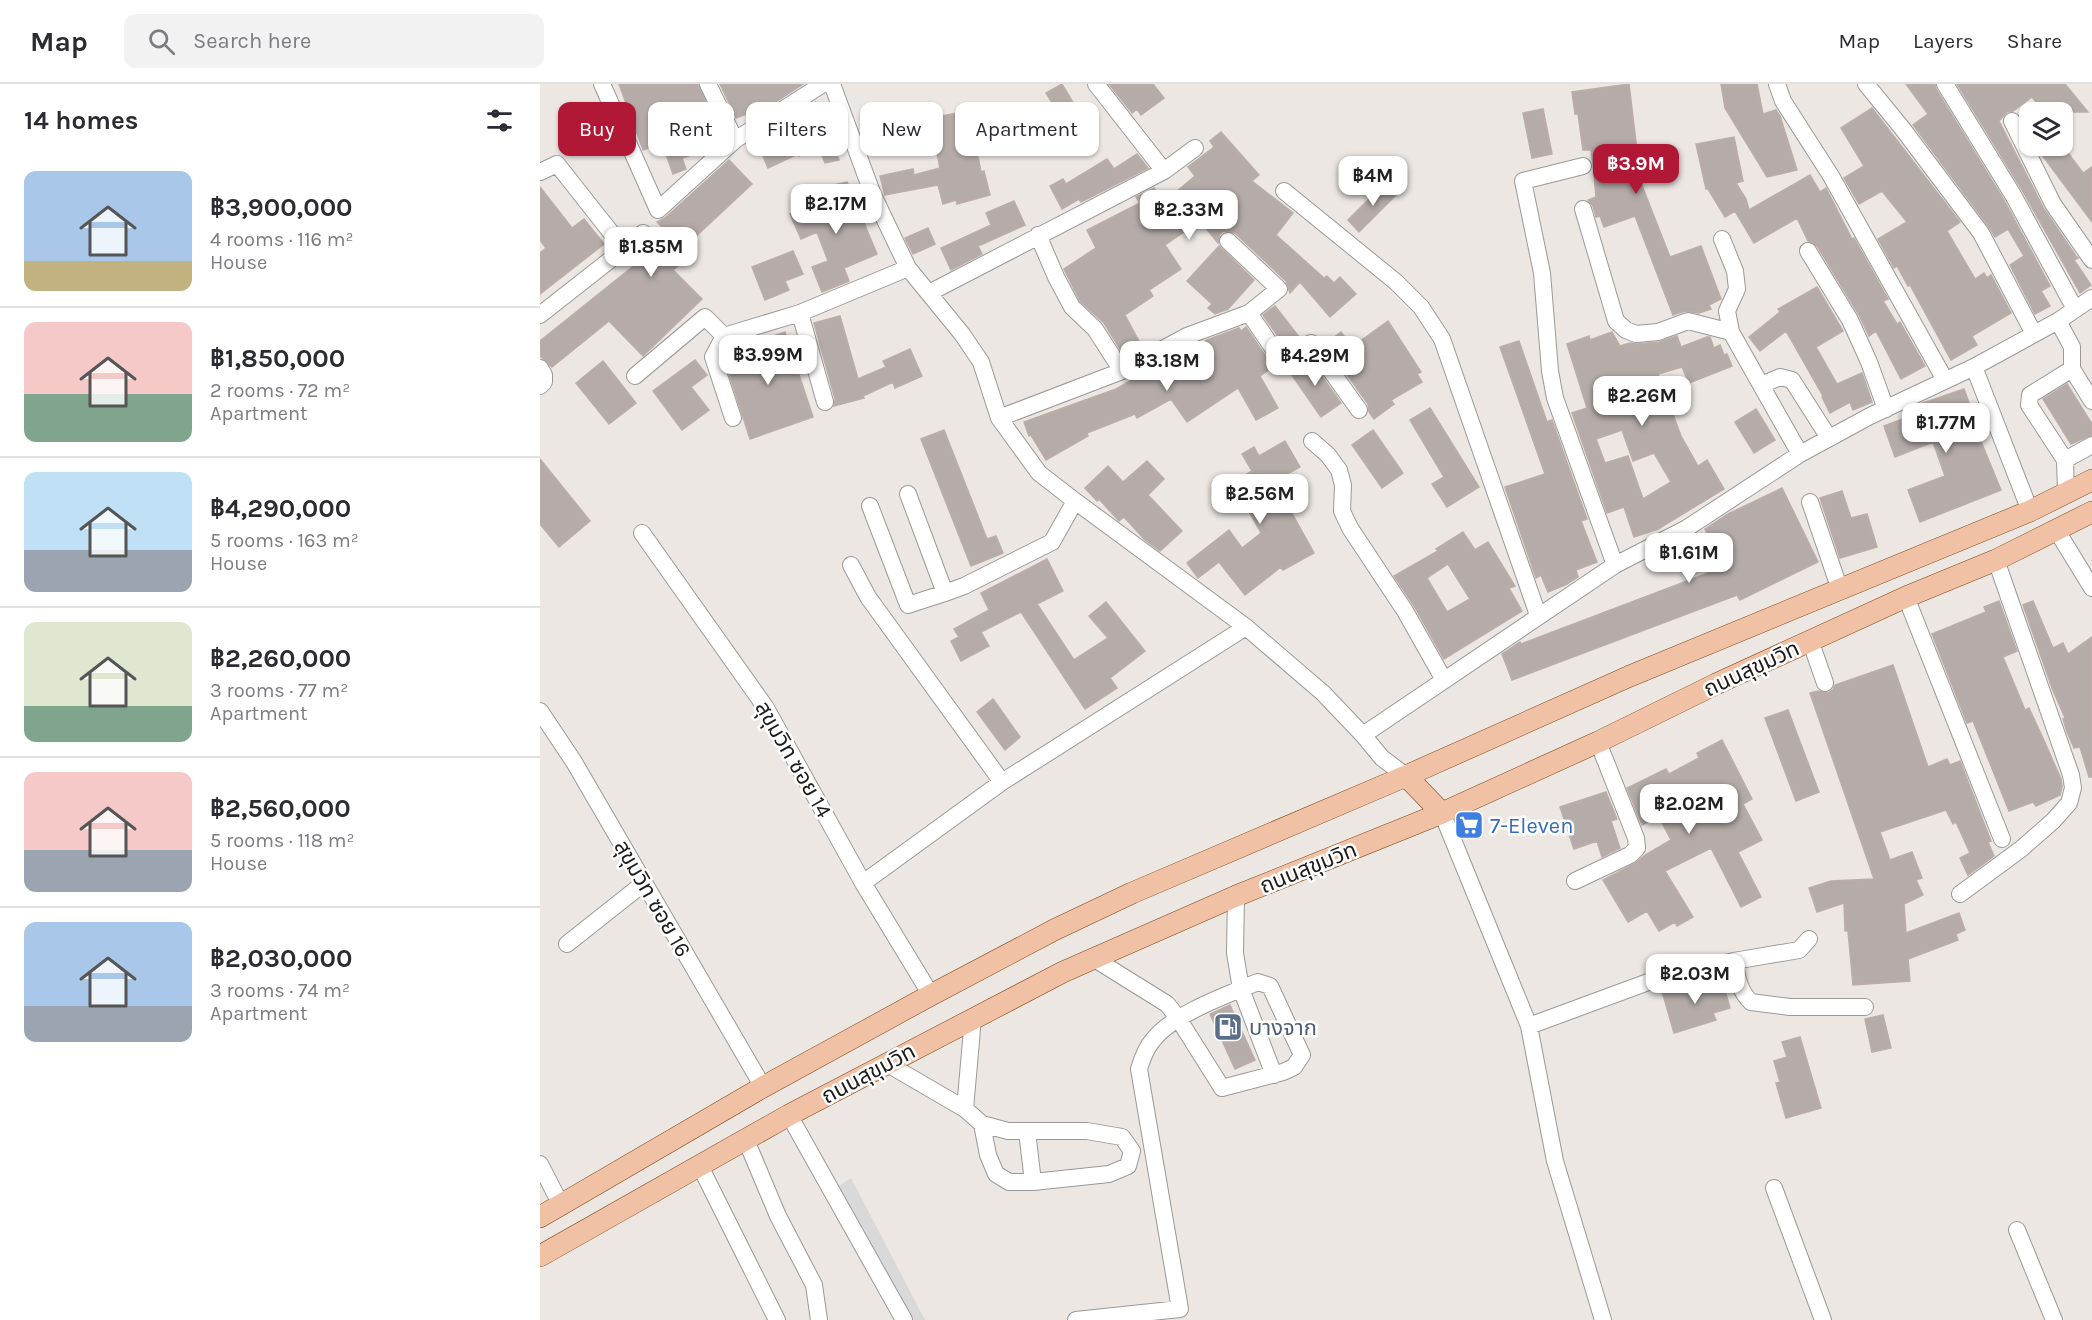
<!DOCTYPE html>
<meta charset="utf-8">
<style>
:root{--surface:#fff;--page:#f2f2f3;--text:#2b2b33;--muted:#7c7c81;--line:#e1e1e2;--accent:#b01836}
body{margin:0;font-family:Karla,"Noto Sans Thai",sans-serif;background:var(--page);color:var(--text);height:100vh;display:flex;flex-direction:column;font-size:22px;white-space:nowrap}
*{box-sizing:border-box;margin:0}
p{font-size:20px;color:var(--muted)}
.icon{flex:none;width:33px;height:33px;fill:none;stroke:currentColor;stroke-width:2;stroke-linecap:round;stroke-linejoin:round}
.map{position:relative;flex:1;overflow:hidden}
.drawer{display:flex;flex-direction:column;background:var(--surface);width:540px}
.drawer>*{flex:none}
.hud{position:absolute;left:18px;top:18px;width:570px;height:54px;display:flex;gap:12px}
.controls{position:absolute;left:1479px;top:18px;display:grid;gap:12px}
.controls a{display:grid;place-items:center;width:54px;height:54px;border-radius:12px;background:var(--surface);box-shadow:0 2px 4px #0004;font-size:30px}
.price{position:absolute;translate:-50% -51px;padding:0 14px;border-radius:12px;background:#fff;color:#222;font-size:20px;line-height:39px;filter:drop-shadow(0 2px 3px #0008)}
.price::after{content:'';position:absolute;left:50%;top:36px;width:18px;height:14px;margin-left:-9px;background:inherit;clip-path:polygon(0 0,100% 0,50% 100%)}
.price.active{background:var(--accent);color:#fff}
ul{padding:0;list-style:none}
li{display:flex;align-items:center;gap:18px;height:150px;padding:0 24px}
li+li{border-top:2px solid var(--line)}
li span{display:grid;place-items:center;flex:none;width:168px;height:120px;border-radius:12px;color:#555}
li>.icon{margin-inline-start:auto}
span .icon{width:72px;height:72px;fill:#fffc;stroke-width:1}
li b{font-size:26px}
h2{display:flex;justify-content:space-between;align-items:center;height:72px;padding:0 24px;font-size:26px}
.chip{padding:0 21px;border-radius:12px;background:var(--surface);box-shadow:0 2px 4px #0004;font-size:21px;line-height:54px}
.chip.active{background:var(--accent);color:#fff}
header{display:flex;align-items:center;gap:36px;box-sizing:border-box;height:84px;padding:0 30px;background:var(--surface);border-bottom:2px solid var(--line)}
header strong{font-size:28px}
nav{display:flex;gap:33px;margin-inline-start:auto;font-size:21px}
.search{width:420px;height:54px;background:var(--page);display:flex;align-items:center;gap:15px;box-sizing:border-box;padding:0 21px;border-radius:12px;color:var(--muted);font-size:22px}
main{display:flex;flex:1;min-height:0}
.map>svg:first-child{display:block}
.residential{fill:#dad9d9}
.building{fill:#b5aca9;stroke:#bcada8;stroke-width:1.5;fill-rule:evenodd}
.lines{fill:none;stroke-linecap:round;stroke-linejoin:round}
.minor-casing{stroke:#999;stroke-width:18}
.major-casing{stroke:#824712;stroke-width:22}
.minor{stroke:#fff;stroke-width:16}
.major{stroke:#f0c1a5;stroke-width:21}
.labels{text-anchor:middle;stroke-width:5;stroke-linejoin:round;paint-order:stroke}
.street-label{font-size:22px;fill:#1c1c1c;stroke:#fff}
.shop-label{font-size:22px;fill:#366cbe;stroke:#fff;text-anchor:start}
.service-label{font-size:22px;fill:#4e5e75;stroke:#fff;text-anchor:start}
</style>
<header>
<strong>Map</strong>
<div class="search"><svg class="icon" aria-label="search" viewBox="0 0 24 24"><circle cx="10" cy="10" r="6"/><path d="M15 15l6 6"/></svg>Search here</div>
<nav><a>Map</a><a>Layers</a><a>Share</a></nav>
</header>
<main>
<section class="drawer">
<h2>14 homes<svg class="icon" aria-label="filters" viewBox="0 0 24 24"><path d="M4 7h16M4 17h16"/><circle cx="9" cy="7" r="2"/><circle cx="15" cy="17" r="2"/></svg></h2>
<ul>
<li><span style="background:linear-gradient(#a9c7e8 75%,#c2b280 0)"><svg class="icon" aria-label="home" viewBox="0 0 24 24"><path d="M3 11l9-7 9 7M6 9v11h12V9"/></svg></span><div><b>฿3,900,000</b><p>4 rooms · 116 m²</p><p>House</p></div></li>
<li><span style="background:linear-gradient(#f6c9c9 60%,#7fa58c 0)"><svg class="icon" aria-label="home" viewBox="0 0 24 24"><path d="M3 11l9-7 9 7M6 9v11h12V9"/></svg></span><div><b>฿1,850,000</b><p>2 rooms · 72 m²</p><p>Apartment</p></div></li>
<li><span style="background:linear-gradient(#bfe0f5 65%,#9aa5b1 0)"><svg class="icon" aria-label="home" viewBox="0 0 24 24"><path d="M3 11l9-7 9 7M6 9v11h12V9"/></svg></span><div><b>฿4,290,000</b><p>5 rooms · 163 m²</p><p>House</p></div></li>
<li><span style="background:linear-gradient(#dfe7d0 70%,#7fa58c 0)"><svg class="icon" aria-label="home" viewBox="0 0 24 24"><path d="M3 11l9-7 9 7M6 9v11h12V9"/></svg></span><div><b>฿2,260,000</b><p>3 rooms · 77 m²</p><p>Apartment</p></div></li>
<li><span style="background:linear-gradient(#f6c9c9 65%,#9aa5b1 0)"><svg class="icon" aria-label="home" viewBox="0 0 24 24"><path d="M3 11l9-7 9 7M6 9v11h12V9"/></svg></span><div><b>฿2,560,000</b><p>5 rooms · 118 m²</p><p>House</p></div></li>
<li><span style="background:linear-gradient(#a9c7e8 70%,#9aa5b1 0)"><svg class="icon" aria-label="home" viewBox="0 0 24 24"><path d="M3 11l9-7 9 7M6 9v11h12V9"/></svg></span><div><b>฿2,030,000</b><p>3 rooms · 74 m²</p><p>Apartment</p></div></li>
</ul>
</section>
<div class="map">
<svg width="1552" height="1236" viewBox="0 0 1552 1236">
<rect width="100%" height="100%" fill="#ece7e3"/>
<path class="residential" d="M311 1094 385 1236H362L288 1109Z"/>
<path class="building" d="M79 0H158L176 41 173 43 178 57 170 65 142 74 146 85 133 90 122 59 103 66Z
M180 0H263L231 21 196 34Z
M522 0 534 20 519 30 506 9Z
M569 0H613L624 14 601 31 597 25 592 29Z
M1089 0 1101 99 1130 173 1161 162 1181 215 1169 221 1171 225 1159 229 1145 227 1133 231 1095 132 1064 143 1060 132 1056 133 1053 122 1048 116 1056 113 1053 80 1051 66H1043L1038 30H1035L1032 8Z
M1181 0H1217L1223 30 1236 26 1240 32 1257 86 1227 93 1185 24Z
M1366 0H1395L1396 5 1464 116 1510 202 1501 207 1510 222 1495 230 1470 181 1484 172 1468 145 1455 153 1449 143 1373 41 1388 30Z
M1417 0H1525L1548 28H1504L1492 13 1473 27 1467 28 1459 37 1504 125 1536 172 1538 174 1534 176 1551 201 1540 209 1482 106Z
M275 18 299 76 285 79 279 64 259 72 258 70 228 84 217 58 247 43 245 37Z
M1332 24 1420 138 1407 147 1435 195 1444 189 1447 194 1451 191 1471 229 1432 252 1437 261 1411 276 1370 201 1368 202 1357 182 1354 184 1338 155 1367 138 1342 107 1319 120 1304 94 1324 82 1301 44Z
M1003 25 1012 70 992 74 983 29Z
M417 29 422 54 434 52 441 88 444 87 450 111 417 120 416 116 403 120 398 101 345 111 340 92 373 85 374 91 400 84 390 34Z
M378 30 382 46 362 52 364 60 329 68 322 44Z
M681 48 719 91 712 97 753 129 736 151 784 194 787 192 794 199 800 193 816 210 790 233 760 198 750 209 746 197 695 149 684 147 680 150 678 159 660 137 625 161 641 185 609 206 613 212 585 231 601 261 583 270 564 239 540 217 524 185 556 164 547 146 600 119 596 113 614 104 622 116 630 111V113L655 92 648 83 674 63 670 57Z
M1194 53 1203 97 1196 99 1206 115 1209 126 1270 91 1280 108 1286 104 1312 155 1314 154 1348 215 1343 217 1357 240 1360 238 1385 282 1361 295 1336 247 1329 252 1319 231 1277 162 1268 157 1257 134 1214 159 1195 127 1185 133 1168 105H1166L1156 60Z
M1506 62H1523L1543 89 1552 83V138L1499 67Z
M597 70 608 84 541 118 539 115 522 125 510 102 523 95 526 100 567 75 574 85Z
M189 76 212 100 137 170 143 178 133 186 162 215 103 272 69 237 12 283 0 272V257L131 152 117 138 125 134Z
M307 98 337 170 304 184 309 197 282 208 272 183 288 177 277 148 261 155 250 130 291 113 297 109 293 101Z
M846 98 858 109 819 148 808 136Z
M0 103 32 144 44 135 64 160 0 210V169L6 164 0 156Z
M474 117 485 141 438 162 442 170 411 186 401 164 451 141 446 129Z
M388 144 395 160 373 170 365 154Z
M679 162 714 196 688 225 675 230 668 224 672 220 647 197Z
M253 167 263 190 245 197 249 206 225 216 212 183Z
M1277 203 1303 247 1276 263 1297 300 1322 289 1332 318 1313 326 1310 318 1290 329 1282 313 1283 312 1246 247 1220 267 1209 253 1240 228 1238 225Z
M735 222 760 254 746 264 723 231Z
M300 232 318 295 346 283 343 277 370 265 382 292 355 304 353 298 323 312 324 314 294 322 295 315 274 239Z
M848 237 881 288 877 290 882 298 851 316 854 320 834 335 829 328 828 320 785 260 801 248 812 263Z
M706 243 733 283 720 292 738 324 716 336 698 304 647 338 631 315 597 334 595 330 547 349 548 352 506 376 491 351 489 352 484 338 576 305 608 287 611 293 667 256 699 244 701 247Z
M245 248 273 333 210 355 184 274 187 268Z
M1072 248 1080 262 1090 259 1097 260 1119 258 1137 252 1141 263 1167 253H1170L1174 264 1180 261 1184 271 1187 270 1192 282 1149 299 1142 283 1118 290 1141 352 1158 382 1167 376 1184 405 1118 445 1094 453 1084 423 1067 429 1032 329 1047 324 1027 260 1049 252 1050 256ZM1082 346 1093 377 1114 369 1131 398 1103 415 1088 372 1065 379 1056 355Z
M979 257 1007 338 1012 336 1047 435 1041 437 1057 478 1036 486 1038 493 1027 500 1008 508 1001 491 996 494 965 403 1005 390 960 263Z
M769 274 801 319 781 333 749 287Z
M155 276 167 291 151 303 169 326 142 346 113 307Z
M63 277 96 319 69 340 36 299Z
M1527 300 1552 340V351L1531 360 1503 315Z
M1424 305 1442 354 1440 355 1461 406 1380 438 1368 406 1405 392 1393 358 1355 373 1344 342 1382 328 1380 320Z
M890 324 939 403 907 423 892 400 904 393 870 336Z
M1216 325 1235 356 1214 369 1195 338Z
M404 346 447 455 456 452 463 469 431 482 381 355Z
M833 346 863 389 842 404 812 361Z
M745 357 760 383 734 397 774 469 743 486 741 483 705 511 679 478 658 494 647 479 689 446 702 464 721 449 693 398 712 387 702 370 714 363 719 372Z
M0 375 50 437 19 463 0 440Z
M607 377 624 395 608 411 642 447 620 467 605 456 584 433 579 437 559 415 557 417 545 404 568 382 583 398Z
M1242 404 1278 478 1200 516 1197 511 972 596 962 570 980 558 981 560 1184 483 1165 445 1188 430Z
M1302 407 1311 434 1327 430 1337 463 1300 474 1280 414Z
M923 448 935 466 948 458 975 502 969 504 982 527 904 575 874 522 854 492 898 467 896 465ZM908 480 930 515 907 528 887 494Z
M507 475 523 507 497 520 534 576 568 554 549 532 566 518 605 567 570 594 577 604 545 625 481 528 441 548 449 562 421 577 411 557 419 553 414 545 449 526 441 509Z
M1459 517 1477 567 1463 573 1485 626 1489 624 1506 661 1521 695 1522 703 1520 711 1496 722 1493 718 1469 727 1433 637 1427 639 1392 550 1446 528 1444 523Z
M1493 517 1513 564 1523 559 1528 570 1552 553V693H1549L1540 663 1534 664 1527 648 1523 635 1525 634 1512 604 1483 521Z
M1353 581 1388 683 1407 675 1410 681 1420 677 1451 757 1448 758 1454 772 1428 791 1420 774 1430 769 1416 738 1413 740 1406 726 1340 748 1350 776 1372 768 1382 794 1376 796 1383 811 1364 820 1366 849 1419 829 1425 846 1416 850 1418 856 1368 875 1370 897 1313 901 1308 847H1305L1304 819 1277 828 1269 804 1291 797 1334 795 1270 609 1278 607 1288 609 1293 606 1295 601Z
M453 615 480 653 465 666 437 628Z
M1248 626 1279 708 1256 717 1225 634Z
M1182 656 1212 715 1203 720 1222 756 1198 768 1221 813 1201 823 1171 764 1125 787 1153 833 1137 842 1135 838 1119 847 1107 827 1088 838 1063 796 1094 780 1105 771 1131 756 1119 733 1102 741 1087 704 1126 685 1129 690 1159 674 1157 669Z
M1066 708 1077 735 1071 737 1080 764 1062 773 1057 757 1034 765 1020 723Z
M1182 896 1190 924 1173 929 1176 936 1134 949 1122 907 1146 901 1147 905Z
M690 921 715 976 695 985 670 930Z
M1343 931 1351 964 1332 968 1325 935Z
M1260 953 1281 1024 1246 1034 1236 999 1240 998 1234 977 1247 973 1242 958Z"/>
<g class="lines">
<g class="minor-casing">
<path id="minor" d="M62 0 118 126 195 56 283 0
M168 0 195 56
M292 0 333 111 368 184 422 250 441 278 459 334 499 389 535 417 706 543 783 609 823 651 842 674 866 692
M556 0 624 87
M1237 0 1243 17 1291 92 1405 296
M1326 0 1362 44 1441 149 1494 250
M1405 0 1473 111 1535 225
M1472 37 1513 120 1552 176
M1043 82 983 97 1002 189 1010 287 1015 314 1075 481
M0 88 17 80 84 165 103 149
M744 107 856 198 881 223 902 255 998 531
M1043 125 1076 237 1086 246 1096 250 1118 248 1148 237 1191 248 1260 370
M498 151 516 193 532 223 555 245 582 287
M1182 155 1195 187 1197 205 1187 227 1191 248
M1268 167 1310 236 1329 278 1346 325
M389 209 624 87 655 64
M260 229 285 318
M709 229 743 279 771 259 819 326
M0 231 84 165
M1518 237 1532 263V285L1552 317
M184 252 173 273 193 334
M1434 283 1490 427
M0 284 4 291V298L0 302
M95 292 165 233 184 252 260 229 368 184
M1221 301 1240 293 1252 296 1289 354
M459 334 582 287 647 252 709 229 739 205 688 157
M772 357 788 371 799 386 803 401 802 427 810 444 865 527 904 596
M1525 376 1552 361
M1526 409 1525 376 1489 321 1490 311 1532 285
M368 410 405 509 424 502 512 458 535 417
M1270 418 1300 506
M330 422 368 521 405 509
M1517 447 1552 504
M102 449 226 624 323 799 391 911
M311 481 328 513 462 698
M1366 513 1462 755
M1270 556 1285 599
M0 627 34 678 223 1003
M823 651 1075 481 1147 444 1260 370 1330 332 1434 283 1518 237 1552 214
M902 729 989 942 1015 1077 1063 1236
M1035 797 1090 771 1097 764 1096 754 1058 658
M323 799 462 698 706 543
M1420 810 1481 765 1513 737 1529 719 1533 704 1531 691 1456 476
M696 812 695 869 701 905 734 991
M27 860 104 799
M1194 877 1259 866 1269 855
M433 934 425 1025 442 1040 468 1047H547L582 1053 592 1067 588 1082 569 1090 493 1098H469L456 1090 448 1071 442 1040
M989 942 1119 894 1194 877C1197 892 1199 907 1211 918L1250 923H1325
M346 979 425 1025
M249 1031 364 1236
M487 1047 493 1098
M206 1056 238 1132 274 1201 279 1236
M0 1080 21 1121
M160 1082 237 1236
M1234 1104 1283 1236
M1477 1146 1514 1236
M536 1236 640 1225 599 985C602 975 606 964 613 956 633 930 687 911 718 898L730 902 762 971 754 983 743 988 682 1004 638 934 627 920 553 874"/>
</g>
<g class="major-casing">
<path id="major" d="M866 692 902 729
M0 1133 223 1003 391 911 514 846 592 809 866 692 1090 592 1490 427 1552 396
M0 1172 249 1031 523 888 696 812 902 729 1058 658 1176 600 1366 513 1456 476 1552 428"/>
</g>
<use href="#minor" class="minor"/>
<use href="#major" class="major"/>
</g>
<defs>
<g id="supermarket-square" transform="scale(1.5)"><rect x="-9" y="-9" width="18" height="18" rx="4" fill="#3f7fe0" stroke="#fff"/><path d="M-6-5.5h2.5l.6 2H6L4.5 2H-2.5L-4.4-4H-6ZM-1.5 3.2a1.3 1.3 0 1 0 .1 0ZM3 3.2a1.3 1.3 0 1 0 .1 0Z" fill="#fff"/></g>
<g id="fuel-square" transform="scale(1.5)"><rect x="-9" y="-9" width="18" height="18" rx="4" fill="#5c6f8a" stroke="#fff"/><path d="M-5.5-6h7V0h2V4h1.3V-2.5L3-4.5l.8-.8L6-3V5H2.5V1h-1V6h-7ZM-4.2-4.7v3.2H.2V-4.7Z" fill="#fff"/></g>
</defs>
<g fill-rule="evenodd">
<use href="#supermarket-square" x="929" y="741"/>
<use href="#fuel-square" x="688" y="943"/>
</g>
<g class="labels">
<g class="street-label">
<text transform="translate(1211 584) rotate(-25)" y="8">ถนนสุขุมวิท</text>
<text transform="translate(254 675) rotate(60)" y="8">สุขุมวิท ซอย 14</text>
<text transform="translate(768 783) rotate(-22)" y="8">ถนนสุขุมวิท</text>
<text transform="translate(113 814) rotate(60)" y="8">สุขุมวิท ซอย 16</text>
<text transform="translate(328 989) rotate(-28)" y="8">ถนนสุขุมวิท</text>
</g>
<g class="shop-label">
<text x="950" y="749">7-Eleven</text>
</g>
<g class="service-label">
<text x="709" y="951">บางจาก</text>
</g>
</g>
</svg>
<div class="controls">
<a><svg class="icon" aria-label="layers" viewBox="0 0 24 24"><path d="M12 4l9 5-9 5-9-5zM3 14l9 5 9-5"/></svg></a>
</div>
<b class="price active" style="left:1096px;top:111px">฿3.9M</b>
<b class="price" style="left:833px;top:123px">฿4M</b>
<b class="price" style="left:296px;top:151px">฿2.17M</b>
<b class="price" style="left:649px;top:157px">฿2.33M</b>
<b class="price" style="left:111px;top:194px">฿1.85M</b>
<b class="price" style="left:228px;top:302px">฿3.99M</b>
<b class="price" style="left:775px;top:303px">฿4.29M</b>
<b class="price" style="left:627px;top:308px">฿3.18M</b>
<b class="price" style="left:1102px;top:343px">฿2.26M</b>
<b class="price" style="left:1406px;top:370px">฿1.77M</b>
<b class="price" style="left:720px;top:441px">฿2.56M</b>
<b class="price" style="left:1149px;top:500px">฿1.61M</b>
<b class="price" style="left:1149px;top:751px">฿2.02M</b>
<b class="price" style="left:1155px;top:921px">฿2.03M</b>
<div class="hud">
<a class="chip active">Buy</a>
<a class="chip">Rent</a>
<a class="chip">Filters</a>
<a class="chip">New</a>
<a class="chip">Apartment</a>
</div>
</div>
</main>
